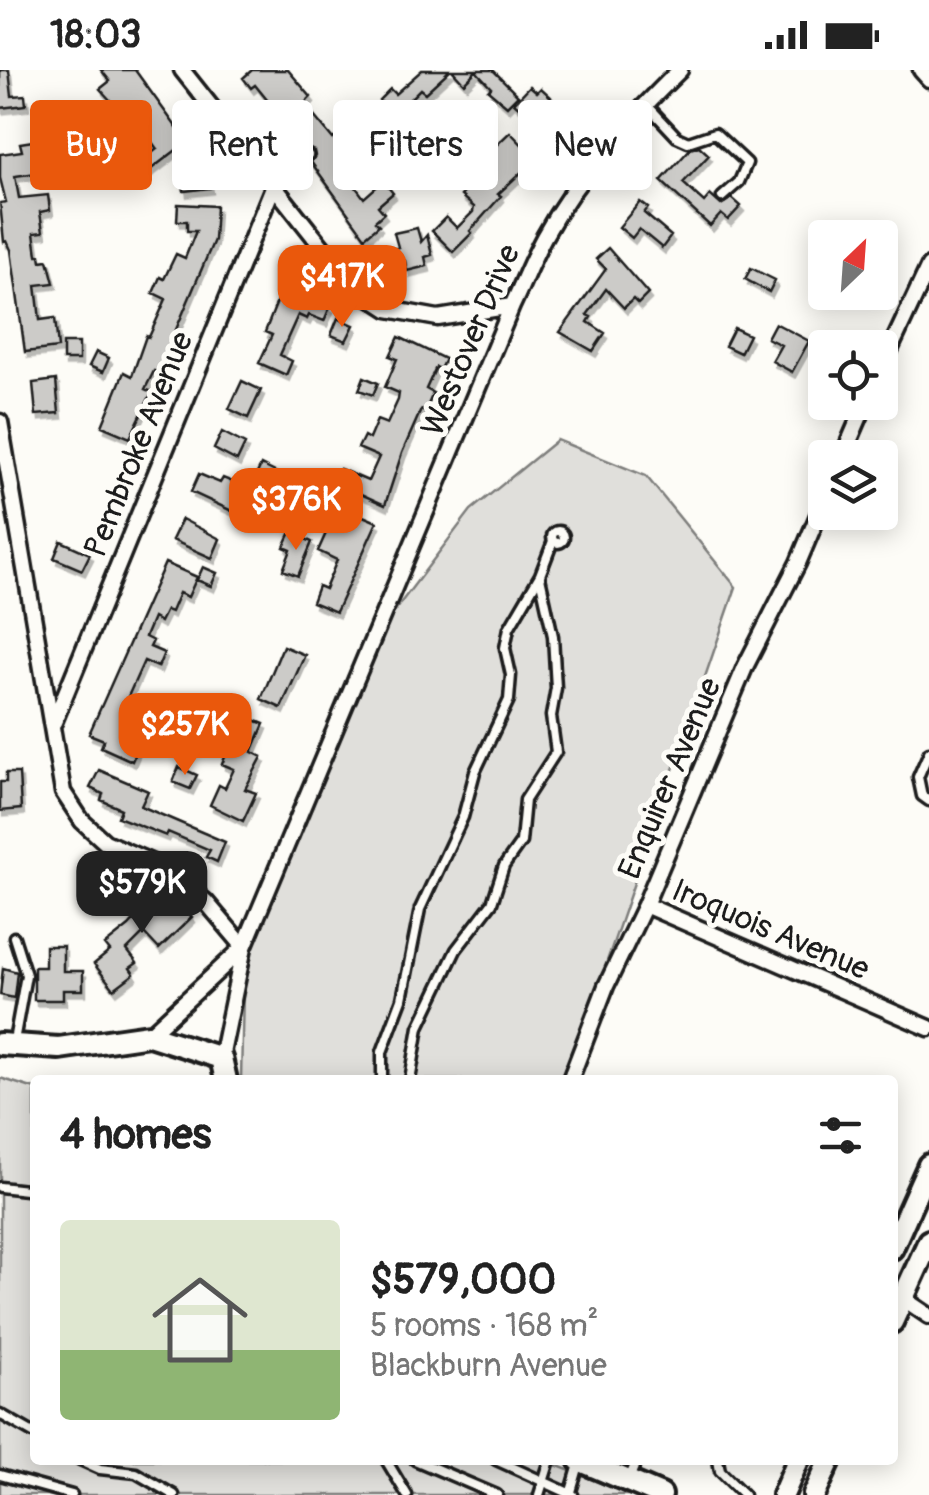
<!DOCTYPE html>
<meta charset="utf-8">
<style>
:root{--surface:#fff;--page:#f2f2f2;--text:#222;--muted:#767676;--accent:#ea580c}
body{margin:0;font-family:Pangolin,sans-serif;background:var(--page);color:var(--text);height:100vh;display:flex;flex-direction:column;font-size:38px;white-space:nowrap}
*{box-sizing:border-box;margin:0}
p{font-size:32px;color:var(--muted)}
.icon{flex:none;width:55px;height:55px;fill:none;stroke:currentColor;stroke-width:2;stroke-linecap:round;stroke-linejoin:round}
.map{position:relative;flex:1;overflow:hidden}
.details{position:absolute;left:30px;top:1005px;width:868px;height:390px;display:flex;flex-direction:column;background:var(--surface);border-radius:10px;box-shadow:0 5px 25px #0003}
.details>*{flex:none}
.banner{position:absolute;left:30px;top:30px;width:870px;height:90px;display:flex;gap:20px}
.needle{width:65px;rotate:25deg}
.fabs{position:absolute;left:808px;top:150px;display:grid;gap:20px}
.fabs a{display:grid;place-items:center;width:90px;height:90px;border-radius:10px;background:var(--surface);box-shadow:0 5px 25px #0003;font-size:50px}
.price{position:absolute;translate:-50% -85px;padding:0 22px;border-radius:20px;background:var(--accent);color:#fff;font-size:32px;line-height:65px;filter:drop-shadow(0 2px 5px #0008)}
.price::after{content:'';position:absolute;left:50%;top:60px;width:30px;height:22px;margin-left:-15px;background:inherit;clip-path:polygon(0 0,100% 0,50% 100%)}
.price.active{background:#222;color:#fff}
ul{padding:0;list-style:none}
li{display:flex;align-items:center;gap:30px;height:250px;padding:0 30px}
li span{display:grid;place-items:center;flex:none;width:280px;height:200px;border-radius:10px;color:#555}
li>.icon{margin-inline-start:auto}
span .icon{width:120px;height:120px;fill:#fffc;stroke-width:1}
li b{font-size:42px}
h2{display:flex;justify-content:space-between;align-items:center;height:120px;padding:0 30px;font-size:42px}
.chip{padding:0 35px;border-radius:10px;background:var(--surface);box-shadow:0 5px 25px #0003;font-size:35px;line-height:90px}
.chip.active{background:var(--accent);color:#fff}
.status{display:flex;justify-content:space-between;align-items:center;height:70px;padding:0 50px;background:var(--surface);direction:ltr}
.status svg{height:28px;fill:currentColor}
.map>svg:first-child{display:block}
.green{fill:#e0dfdb;stroke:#7e7e7c;stroke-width:2.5}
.building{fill:#cccbc8;stroke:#1c1c1c;stroke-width:2.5;filter:url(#shadow)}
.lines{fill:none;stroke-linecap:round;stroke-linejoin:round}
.service-casing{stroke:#1c1c1c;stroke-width:15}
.minor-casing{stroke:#1c1c1c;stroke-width:21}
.secondary-casing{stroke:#1c1c1c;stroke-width:28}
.service{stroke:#fdfcf7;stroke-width:8}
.minor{stroke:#fdfcf7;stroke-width:14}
.secondary{stroke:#fdfcf7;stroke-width:20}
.labels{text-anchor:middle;stroke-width:10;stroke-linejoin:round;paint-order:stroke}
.street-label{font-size:32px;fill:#1c1c1c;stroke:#fdfcf7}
</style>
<div class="status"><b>18:03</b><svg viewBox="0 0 49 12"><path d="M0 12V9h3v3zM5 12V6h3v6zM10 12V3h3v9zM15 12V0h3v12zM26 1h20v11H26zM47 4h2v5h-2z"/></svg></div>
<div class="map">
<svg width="929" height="1425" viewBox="0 0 929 1425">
<defs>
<filter id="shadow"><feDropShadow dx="3" dy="5.5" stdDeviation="0" flood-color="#0004"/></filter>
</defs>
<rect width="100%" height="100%" fill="#fdfcf7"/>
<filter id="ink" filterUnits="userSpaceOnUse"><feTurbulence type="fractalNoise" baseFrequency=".01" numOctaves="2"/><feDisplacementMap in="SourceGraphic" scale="20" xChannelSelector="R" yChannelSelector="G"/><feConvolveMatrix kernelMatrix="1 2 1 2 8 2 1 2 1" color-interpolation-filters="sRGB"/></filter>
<g filter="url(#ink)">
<path class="green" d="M557 370 646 406 736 517 566 1010H241L244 877 371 572 471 440Z
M0 1008 35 1019V1390H543L631 1425H0Z"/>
<path class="building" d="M0 0H9L12 26 25 25 26 35 0 38Z
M101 0H135L190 76 182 82 179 78 150 100 143 90 157 79 145 62 137 68 129 58 133 55 100 19 110 11Z
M252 0H288L311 27 304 34 333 69 347 58 360 74 338 93 364 128 383 111 393 123 378 136 384 143 375 151 379 155 365 167 311 92 315 86 314 81 306 78 255 15 251 18 243 8Z
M422 0H450L425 23 420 19 394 45 379 30 390 19 395 24Z
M452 0H493L518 25 507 36 488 20 491 17 476 1 464 13Z
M530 16 537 22 541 18 552 28 548 32 561 44 538 64 524 52 529 46 514 33Z
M53 33 55 51 35 54 33 36Z
M510 62 533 86 524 94 527 97 498 124 501 126 470 161 472 163 453 182 432 161 446 147 457 158 473 142 474 137 461 126 472 114 464 106Z
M33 71 37 96 57 93 59 106 38 108 37 103 15 106 19 128 48 125 50 140 40 142 43 162 34 163 37 185H40L41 191 48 190 54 213 36 215 40 250 55 248 58 278 25 282 11 180 7 171 4 172 0 133 6 132 0 108V84L22 81 20 73Z
M699 76 709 85 683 113 704 132 710 125 721 135 732 128 741 136 728 150 721 144 710 156 661 111 690 79Z
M451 89 459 97 446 110 437 101Z
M207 98 210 118 184 121 181 101Z
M640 132 648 138 644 143 671 166 662 178 639 159 632 168 619 157Z
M178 134 216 136 214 170 158 302 154 301 145 319 152 322 130 368 102 356 124 302 132 306 146 266 149 267 166 229 153 223 160 207 164 209 176 184 185 188 196 161H187V151H177Z
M417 158 421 172 427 165 432 185 425 187 427 196 407 201 405 191 384 196 380 181 398 177 394 163Z
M608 178 648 224 638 234 633 229 624 238 606 219 587 245 591 247 588 252 605 263 593 281 560 262 606 199 596 189Z
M751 198 775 210 769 222 745 209Z
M284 214 303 223 306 217 323 225 320 232 330 237 324 251 309 245 307 249 298 245 280 285 292 291 286 305 259 293 272 265 265 262Z
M338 248 354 255 346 271 331 265Z
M775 253 809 271 792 302 772 291 781 275 767 268Z
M734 258 749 265 740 283 725 276Z
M399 267 445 289 440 299 436 297 426 319 433 323 425 342 421 340 402 383 385 435 334 412 340 399 368 411 379 387 358 378 364 366 369 369 377 350 387 354 398 330 399 323 385 317 397 289 390 286Z
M63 273H79V290H63Z
M96 282 109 288 103 302 89 296Z
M364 307 378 313 373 325 359 320Z
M56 310 59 343 36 345 33 313Z
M242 311 261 320 248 348 229 339Z
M222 362 245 374 237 391 214 379Z
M261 395 277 403 270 418 254 410Z
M199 404 220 413 223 408 245 417 234 442 191 422Z
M321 428 377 452 336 542 312 532 318 516 325 519 337 490 318 481 331 452 314 445Z
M182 449 220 469 212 488 172 470Z
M291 462 312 472 298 506 283 500 291 480 284 477Z
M61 471 90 484 82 500 54 488Z
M165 493 197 507 188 527 179 523 171 542 166 540 160 552 153 548 145 567 153 571 150 577 164 583 158 597 144 591 126 631 135 635 131 645 148 653 132 691 101 677 104 670 89 664Z
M203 497 217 503 211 516 197 510Z
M283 576 305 585 281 638 261 629Z
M237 643 264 654 252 682 262 687 245 719 256 723 243 751 210 735 219 715 225 718 234 699 222 694 228 680 223 677Z
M179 697 197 705 190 719 173 712Z
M99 700 148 721 141 736 225 772 217 792 206 787 210 780 168 762 166 766 118 747 121 739 101 730 103 724 90 718Z
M6 703H19L21 739 0 741V712H6Z
M163 818 192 847 159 879 144 863 127 880 137 893 130 898 134 904 114 919 94 894 110 881 105 875 129 856Z
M45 876H63V901H83V920H63V930H34V897H45Z
M3 898 17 902 14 928 0 925Z"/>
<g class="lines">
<g class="service-casing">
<path id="service" d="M646 34 677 67 688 72 715 63 747 93 739 112 722 127
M273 117 308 85
M552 467a6 6 0 1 1 12 0a6 6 0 1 1-12 0Z
M929 682 918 707 922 726 929 731
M14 867 26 905 14 971
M382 1010V982L402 929 420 839 463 747 475 702 509 630 511 605 505 578 509 558 540 505 553 471
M410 1010 419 957 456 880 492 833 504 796 521 772 525 730 556 682 551 646 556 618 553 566 540 507
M0 1117 35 1121
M0 1344 35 1364
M80 1390 100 1399 136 1403 174 1425
M386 1390 407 1425
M415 1390 497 1425
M496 1390 573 1425
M718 1390 720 1401 744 1425
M0 1405 72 1425
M628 1411 637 1390
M539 1425 550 1390
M570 1425 580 1391"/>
</g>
<g class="minor-casing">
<path id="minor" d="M182 0 354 217 388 239 438 248 512 236
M921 0 929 9
M880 301 929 196
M0 352 63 722 82 751 105 772 164 798 206 832 244 877 149 965
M842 388 866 332
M54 652 273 117
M645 835 929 958
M221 988 244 877 512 236C523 213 532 189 544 167 579 103 629 50 680 0
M570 1010 606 916 645 835 745 597 798 493 825 429
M892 1221 929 1246"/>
</g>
<g class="secondary-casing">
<path id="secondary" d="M0 974 59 978 149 965 221 988 226 1010
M892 1178 929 1095
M892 1252 929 1171
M579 1390 661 1425
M783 1425 798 1390
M814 1425 830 1390"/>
</g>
<use href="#service" class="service"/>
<use href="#minor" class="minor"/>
<use href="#secondary" class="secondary"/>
</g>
</g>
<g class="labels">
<g class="street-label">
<text transform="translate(470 270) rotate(-67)" y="11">Westover Drive</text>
<text transform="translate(138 374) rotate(-68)" y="11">Pembroke Avenue</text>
<text transform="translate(669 708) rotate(-67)" y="11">Enquirer Avenue</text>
<text transform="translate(771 859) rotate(23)" y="11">Iroquois Avenue</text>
</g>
</g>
</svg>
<div class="fabs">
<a><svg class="needle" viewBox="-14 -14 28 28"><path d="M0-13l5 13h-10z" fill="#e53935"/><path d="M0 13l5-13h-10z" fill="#767676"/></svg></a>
<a><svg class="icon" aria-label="locate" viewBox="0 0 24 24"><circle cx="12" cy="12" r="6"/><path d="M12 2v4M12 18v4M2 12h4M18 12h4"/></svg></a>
<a><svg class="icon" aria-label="layers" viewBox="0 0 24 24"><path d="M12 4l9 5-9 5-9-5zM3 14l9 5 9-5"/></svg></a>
</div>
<b class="price" style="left:342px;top:260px">$417K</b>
<b class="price" style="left:296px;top:483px">$376K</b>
<b class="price" style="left:185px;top:708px">$257K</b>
<b class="price active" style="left:142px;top:866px">$579K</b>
<div class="banner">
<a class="chip active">Buy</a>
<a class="chip">Rent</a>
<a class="chip">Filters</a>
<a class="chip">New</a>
</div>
<section class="details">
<h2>4 homes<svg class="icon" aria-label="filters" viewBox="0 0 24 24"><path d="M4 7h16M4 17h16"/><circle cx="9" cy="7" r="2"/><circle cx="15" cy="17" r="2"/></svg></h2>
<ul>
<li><span style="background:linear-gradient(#dfe7d0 65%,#8fb573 0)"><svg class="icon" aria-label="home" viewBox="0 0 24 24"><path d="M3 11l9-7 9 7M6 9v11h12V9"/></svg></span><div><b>$579,000</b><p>5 rooms · 168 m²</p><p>Blackburn Avenue</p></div></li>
</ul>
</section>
</div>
